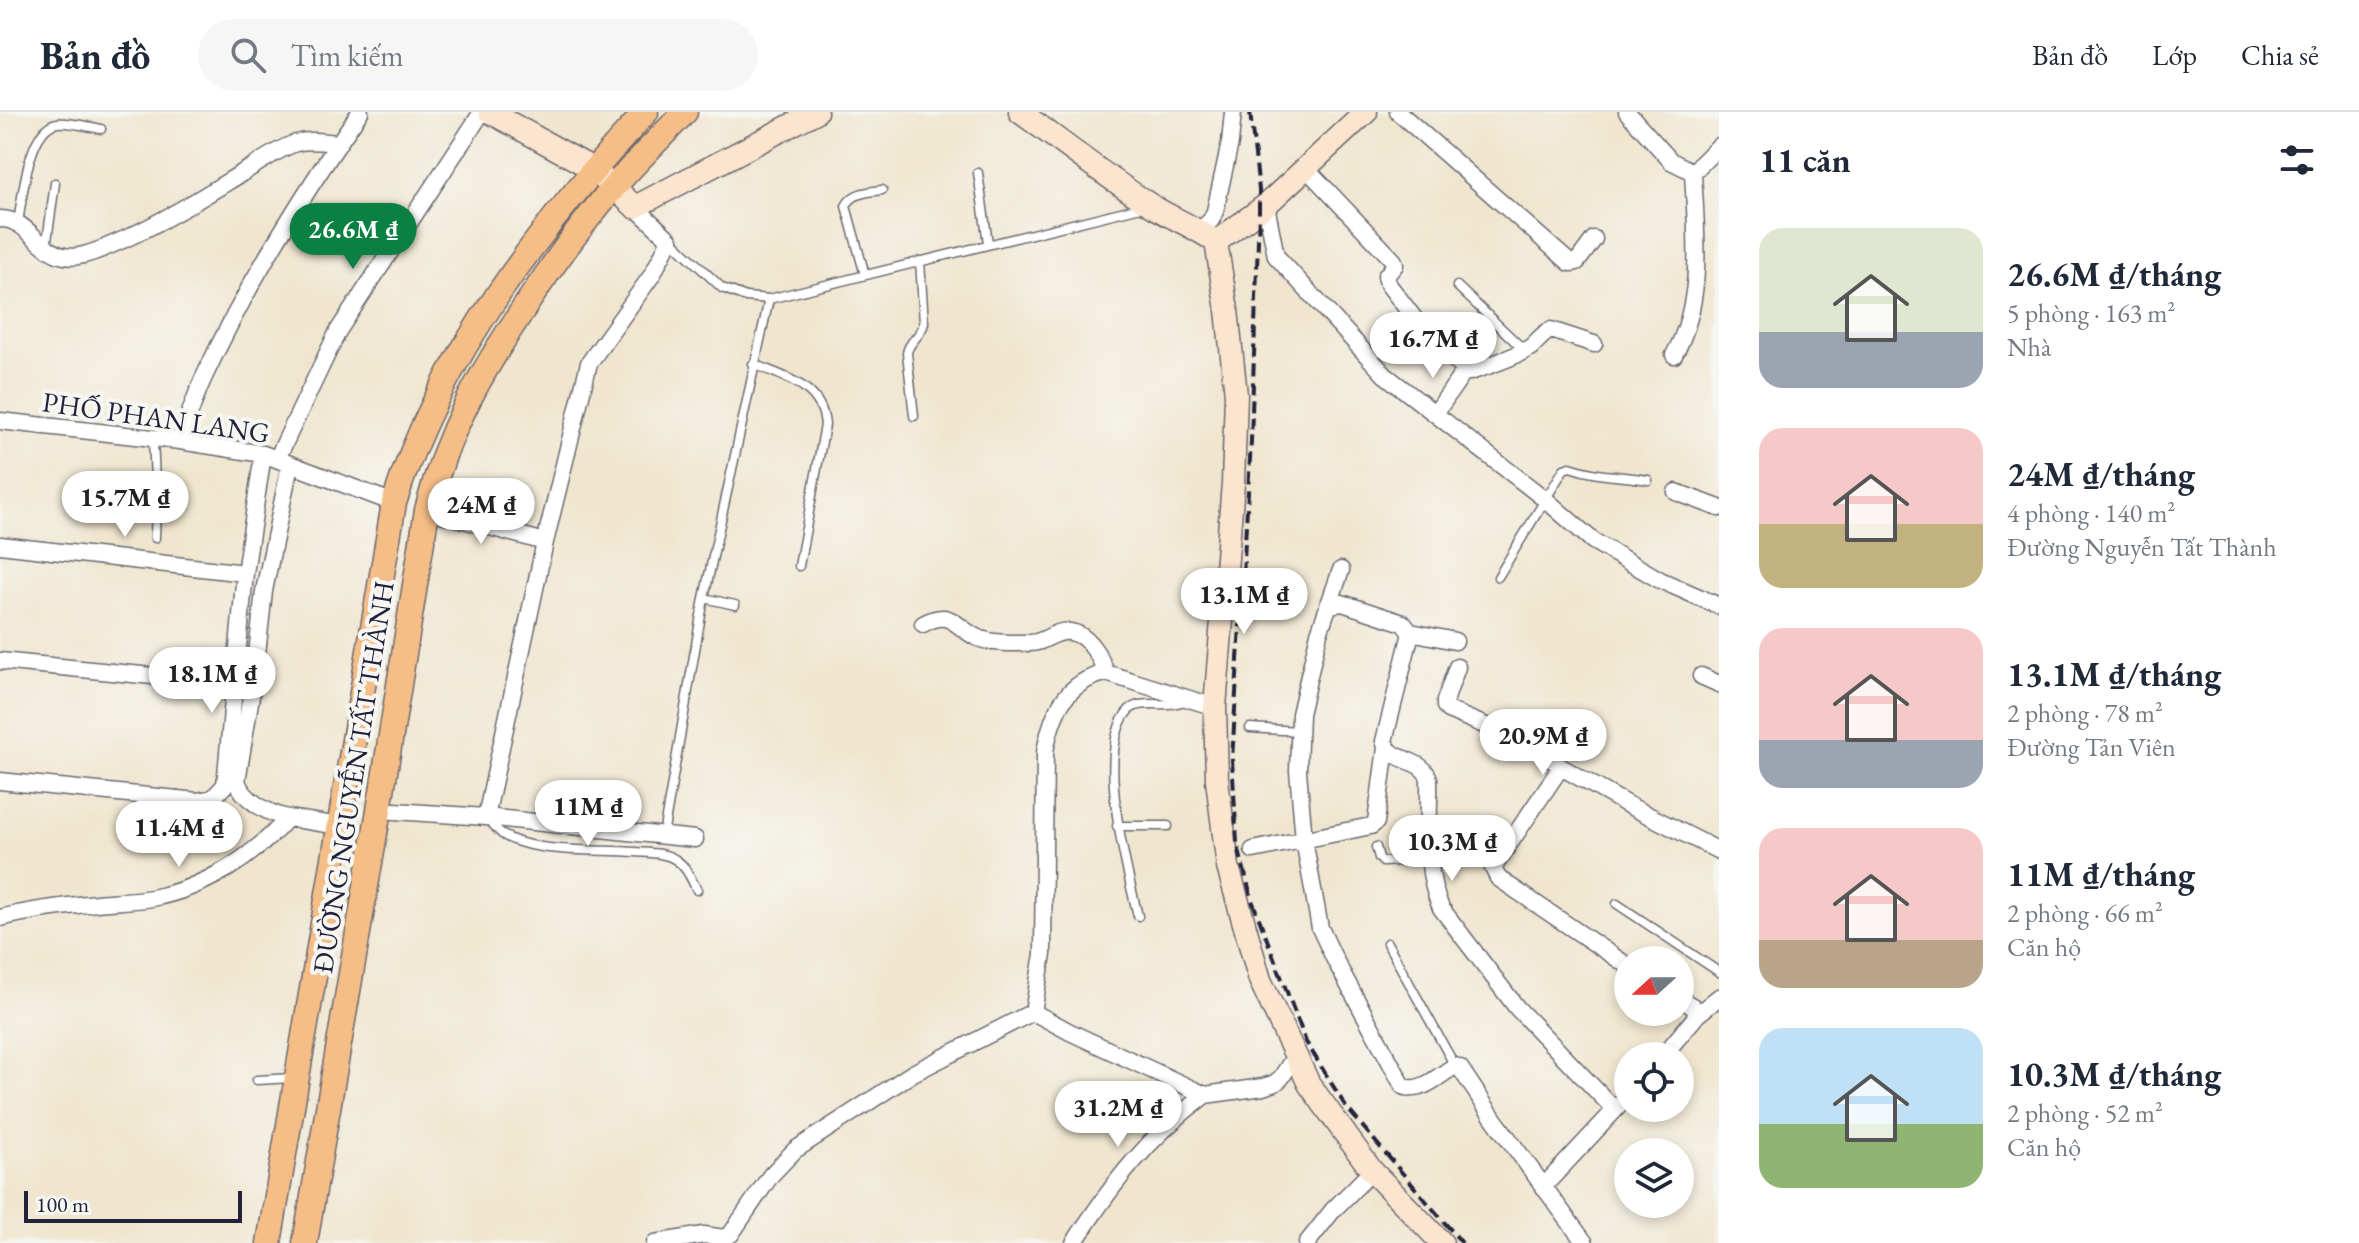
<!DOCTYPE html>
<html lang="vi">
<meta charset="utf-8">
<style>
:root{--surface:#fff;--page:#f6f6f7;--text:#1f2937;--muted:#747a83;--line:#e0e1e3;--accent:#0b8043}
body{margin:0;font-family:"EB Garamond",serif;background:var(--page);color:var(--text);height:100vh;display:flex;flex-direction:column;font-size:30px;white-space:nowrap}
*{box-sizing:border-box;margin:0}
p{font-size:26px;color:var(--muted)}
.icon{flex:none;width:44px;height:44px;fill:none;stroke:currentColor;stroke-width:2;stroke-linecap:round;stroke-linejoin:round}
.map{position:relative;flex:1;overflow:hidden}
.details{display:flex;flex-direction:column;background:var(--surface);width:640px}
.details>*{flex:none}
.needle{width:52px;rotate:249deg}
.controls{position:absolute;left:1614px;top:834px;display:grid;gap:16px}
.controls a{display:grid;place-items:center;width:80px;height:80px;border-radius:50%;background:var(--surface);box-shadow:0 4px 12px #0003;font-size:40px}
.scale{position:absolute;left:24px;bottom:20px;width:218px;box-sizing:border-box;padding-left:8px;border:4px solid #22223b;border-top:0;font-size:22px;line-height:28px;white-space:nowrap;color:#22223b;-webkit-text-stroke:6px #f6f6f2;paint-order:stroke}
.price{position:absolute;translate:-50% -68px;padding:0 18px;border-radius:28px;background:#fff;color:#222;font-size:26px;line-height:52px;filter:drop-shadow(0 2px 4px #0008)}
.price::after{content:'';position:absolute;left:50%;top:48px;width:24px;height:18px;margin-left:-12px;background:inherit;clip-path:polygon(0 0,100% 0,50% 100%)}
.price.current{background:var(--accent);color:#fff}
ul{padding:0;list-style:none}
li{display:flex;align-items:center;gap:24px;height:200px;padding:0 40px}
li span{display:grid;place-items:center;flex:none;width:224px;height:160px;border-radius:24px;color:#555}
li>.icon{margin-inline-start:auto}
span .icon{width:96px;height:96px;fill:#fffc;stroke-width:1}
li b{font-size:34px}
h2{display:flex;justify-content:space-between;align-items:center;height:96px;padding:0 40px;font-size:34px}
header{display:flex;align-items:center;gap:48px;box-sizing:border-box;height:112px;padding:0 40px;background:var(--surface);border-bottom:2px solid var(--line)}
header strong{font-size:38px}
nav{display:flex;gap:44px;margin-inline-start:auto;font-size:28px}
.search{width:560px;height:72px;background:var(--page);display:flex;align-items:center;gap:20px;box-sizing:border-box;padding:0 28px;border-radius:44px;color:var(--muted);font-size:30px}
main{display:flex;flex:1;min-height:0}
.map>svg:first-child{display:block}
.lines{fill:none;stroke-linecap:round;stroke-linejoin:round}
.lane-casing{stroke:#6a676f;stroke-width:11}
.street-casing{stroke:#6a676f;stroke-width:19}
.secondary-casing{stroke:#6a676f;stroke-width:25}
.primary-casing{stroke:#6a676f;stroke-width:27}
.lane{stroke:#fff;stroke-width:8}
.street{stroke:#fff;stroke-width:16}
.secondary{stroke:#fbe5cf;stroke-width:22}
.primary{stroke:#f6be87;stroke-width:24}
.rail{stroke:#22223b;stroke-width:4;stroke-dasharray:12 6;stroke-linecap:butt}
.labels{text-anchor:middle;stroke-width:8;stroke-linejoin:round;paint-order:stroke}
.street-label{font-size:28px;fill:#22223b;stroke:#f6f6f2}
</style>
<header>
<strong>Bản đồ</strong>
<div class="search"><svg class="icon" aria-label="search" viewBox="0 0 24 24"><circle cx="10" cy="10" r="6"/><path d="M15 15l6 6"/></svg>Tìm kiếm</div>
<nav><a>Bản đồ</a><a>Lớp</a><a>Chia sẻ</a></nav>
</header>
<main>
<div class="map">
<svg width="1719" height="1131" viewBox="0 0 1719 1131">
<rect width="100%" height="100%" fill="#f6f6f2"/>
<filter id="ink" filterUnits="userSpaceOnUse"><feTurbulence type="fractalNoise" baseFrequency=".0125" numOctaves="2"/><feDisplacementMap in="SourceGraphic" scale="16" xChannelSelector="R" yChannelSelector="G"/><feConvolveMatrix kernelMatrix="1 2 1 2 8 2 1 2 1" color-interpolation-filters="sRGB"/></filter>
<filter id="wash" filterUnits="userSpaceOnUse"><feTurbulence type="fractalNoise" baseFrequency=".006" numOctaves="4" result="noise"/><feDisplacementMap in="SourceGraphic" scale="32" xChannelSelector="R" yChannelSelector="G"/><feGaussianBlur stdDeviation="1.8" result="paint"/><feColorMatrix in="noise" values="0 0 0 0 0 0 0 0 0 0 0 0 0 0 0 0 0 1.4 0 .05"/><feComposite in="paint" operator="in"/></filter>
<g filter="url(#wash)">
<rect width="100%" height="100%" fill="#f0e6cf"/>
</g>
<g filter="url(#ink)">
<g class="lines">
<g class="lane-casing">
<path id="lane" d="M978 61 988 131
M18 111C22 88 28 16 57 11 67 9 90 15 101 17
M671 128 722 176 746 185 769 187 1145 94
M46 136 55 71
M865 163 846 94C853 80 868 80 882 78
M1457 174 1524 238
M753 252C784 265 822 273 825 313L799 454
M914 304 907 241C909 228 922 224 924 211L920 149
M153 327 156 389 155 426
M1498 465 1564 357 1570 355C1599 365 1618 363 1648 368
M704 486 735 493
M1250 616 1299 619
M489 708C493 712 497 718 502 722 530 742 599 737 635 740 648 741 665 740 676 748 687 755 691 767 697 778
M1117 714H1168
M663 723 704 486 769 187
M1376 735 1379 746 1383 750 1430 747
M1617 792 1719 860
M1138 804C1127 759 1094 635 1129 598 1141 586 1171 598 1188 587
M1387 831 1455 954
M257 968 292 966"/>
</g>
<g class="street-casing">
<path id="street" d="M1398 0 1570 151 1577 150 1594 127
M1627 0 1671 49 1693 60 1719 34
M1306 56 1394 149 1395 153 1386 164 1388 172 1417 210 1465 258 1470 260C1488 254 1516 245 1531 235 1538 229 1542 222 1551 218L1594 232
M1266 93 1276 144 1385 263 1546 388 1593 429 1660 468 1719 494
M0 107C32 106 41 151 79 144 96 141 110 133 125 127 166 108 204 84 242 61 260 51 277 37 296 31 309 27 325 30 338 31
M1200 119 1211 108 1215 99 1230 31 1233 0
M1674 243C1705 188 1696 121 1693 60
M1435 302 1465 258
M0 309 180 329 263 342 394 391
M180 329C188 308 194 286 204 265 246 174 303 82 360 0
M277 347 338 219 482 0
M1676 380 1719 396
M427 398 545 430
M0 433 245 461
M1341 458 1319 521 1300 602 1298 659 1304 728 1320 816 1335 848 1403 974C1420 983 1439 963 1455 954L1460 956 1494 1007 1585 1131
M1328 493 1342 491 1403 511 1410 520V525
M923 512C952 496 954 515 978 526 993 532 1013 531 1029 531 1044 532 1055 517 1070 520 1088 522 1101 546 1106 561
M1455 529 1416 521 1410 525 1384 629C1390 651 1423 645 1429 667 1430 709 1423 757 1441 796L1517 896 1615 998
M0 549 234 572
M1457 555 1445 589V594L1448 598 1536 635 1561 655 1628 693 1719 739
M1701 564 1719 572
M1561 655 1493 756 1498 766 1628 854
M0 669 197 689 213 686 225 673 245 461 263 342
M379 698 486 705 545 430 585 267 589 251 652 163 670 128 635 95
M486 705 695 727
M288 706C269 702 243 688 237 669L255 560 264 479 290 353
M1253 738 1371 714 1376 710 1386 636
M0 806C32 798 64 794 97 791 115 789 134 789 152 786 205 776 252 746 288 706L340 714
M1033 900 1043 842 1045 640C1052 601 1065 570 1106 561L1215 595
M1698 902 1719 885
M1663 944 1698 902 1692 894 1680 887
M1544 1074 1628 984
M655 1131 704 1123 724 1126 731 1122 771 1063 795 1038 913 961 1033 900 1070 920 1205 983 1263 975 1275 971 1281 966 1295 944
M1074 1131C1112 1072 1148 1025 1205 983
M1307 1131 1333 1098 1372 1059"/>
</g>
<g class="secondary-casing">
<path id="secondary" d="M490 0 593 57 635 95 816 0
M1020 0C1062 30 1102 62 1146 90 1168 105 1194 114 1216 130L1227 198 1236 283 1233 371 1215 595 1217 668 1228 755 1260 868 1309 972 1372 1059 1442 1131
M1216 130 1266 93 1366 0"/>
</g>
<g class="primary-casing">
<path id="primary" d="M269 1131 394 391C440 243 542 112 646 0
M305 1131 379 698 427 398C448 315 483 257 530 187 556 148 583 110 614 75 636 49 661 25 685 0"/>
</g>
<use href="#lane" class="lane"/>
<use href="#street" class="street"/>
<use href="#secondary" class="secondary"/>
<use href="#primary" class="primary"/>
<path class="rail" d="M1250 0 1259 78V99L1251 329 1232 648 1237 731 1252 788 1306 930 1346 995 1462 1131"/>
</g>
</g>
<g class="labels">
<g class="street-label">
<text transform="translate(156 305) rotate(8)" y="10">PHỐ PHAN LANG</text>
<text transform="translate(353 665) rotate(-81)" y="10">ĐƯỜNG NGUYỄN TẤT THÀNH</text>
</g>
</g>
</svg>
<div class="controls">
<a><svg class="needle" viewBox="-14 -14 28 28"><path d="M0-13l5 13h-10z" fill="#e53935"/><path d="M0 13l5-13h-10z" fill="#747a83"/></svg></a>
<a><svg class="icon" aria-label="locate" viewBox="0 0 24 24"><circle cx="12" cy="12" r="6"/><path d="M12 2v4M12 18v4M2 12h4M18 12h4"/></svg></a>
<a><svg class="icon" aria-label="layers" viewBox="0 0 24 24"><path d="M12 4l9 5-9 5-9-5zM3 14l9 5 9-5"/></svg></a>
</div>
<div class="scale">100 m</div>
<b class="price current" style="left:353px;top:159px">26.6M ₫</b>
<b class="price" style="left:1433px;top:268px">16.7M ₫</b>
<b class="price" style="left:125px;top:427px">15.7M ₫</b>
<b class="price" style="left:481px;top:434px">24M ₫</b>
<b class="price" style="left:1244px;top:524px">13.1M ₫</b>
<b class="price" style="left:212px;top:603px">18.1M ₫</b>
<b class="price" style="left:1543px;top:665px">20.9M ₫</b>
<b class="price" style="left:588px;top:736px">11M ₫</b>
<b class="price" style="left:179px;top:757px">11.4M ₫</b>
<b class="price" style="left:1452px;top:771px">10.3M ₫</b>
<b class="price" style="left:1118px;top:1037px">31.2M ₫</b>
</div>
<section class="details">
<h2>11 căn<svg class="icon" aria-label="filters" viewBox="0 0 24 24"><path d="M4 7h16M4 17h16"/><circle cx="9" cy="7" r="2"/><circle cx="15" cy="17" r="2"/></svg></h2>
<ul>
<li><span style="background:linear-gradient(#dfe7d0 65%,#9aa5b1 0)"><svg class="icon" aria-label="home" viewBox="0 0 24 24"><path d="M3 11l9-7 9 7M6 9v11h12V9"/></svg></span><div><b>26.6M ₫/tháng</b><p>5 phòng · 163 m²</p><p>Nhà</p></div></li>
<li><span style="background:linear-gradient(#f6c9c9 60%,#c2b280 0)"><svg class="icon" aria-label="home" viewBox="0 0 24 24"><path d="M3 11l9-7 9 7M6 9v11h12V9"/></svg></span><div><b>24M ₫/tháng</b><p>4 phòng · 140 m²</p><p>Đường Nguyễn Tất Thành</p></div></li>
<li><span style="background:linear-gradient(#f6c9c9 70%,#9aa5b1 0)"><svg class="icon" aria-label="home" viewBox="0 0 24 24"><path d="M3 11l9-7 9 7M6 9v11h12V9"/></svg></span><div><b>13.1M ₫/tháng</b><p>2 phòng · 78 m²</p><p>Đường Tản Viên</p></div></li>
<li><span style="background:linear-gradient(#f6c9c9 70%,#b9a48a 0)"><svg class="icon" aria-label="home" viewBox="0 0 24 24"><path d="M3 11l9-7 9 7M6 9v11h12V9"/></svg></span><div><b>11M ₫/tháng</b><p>2 phòng · 66 m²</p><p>Căn hộ</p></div></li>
<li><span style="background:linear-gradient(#bfe0f5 60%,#8fb573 0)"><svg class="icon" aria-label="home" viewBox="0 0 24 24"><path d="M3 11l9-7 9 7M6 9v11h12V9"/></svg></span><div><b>10.3M ₫/tháng</b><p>2 phòng · 52 m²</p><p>Căn hộ</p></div></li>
</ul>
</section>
</main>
